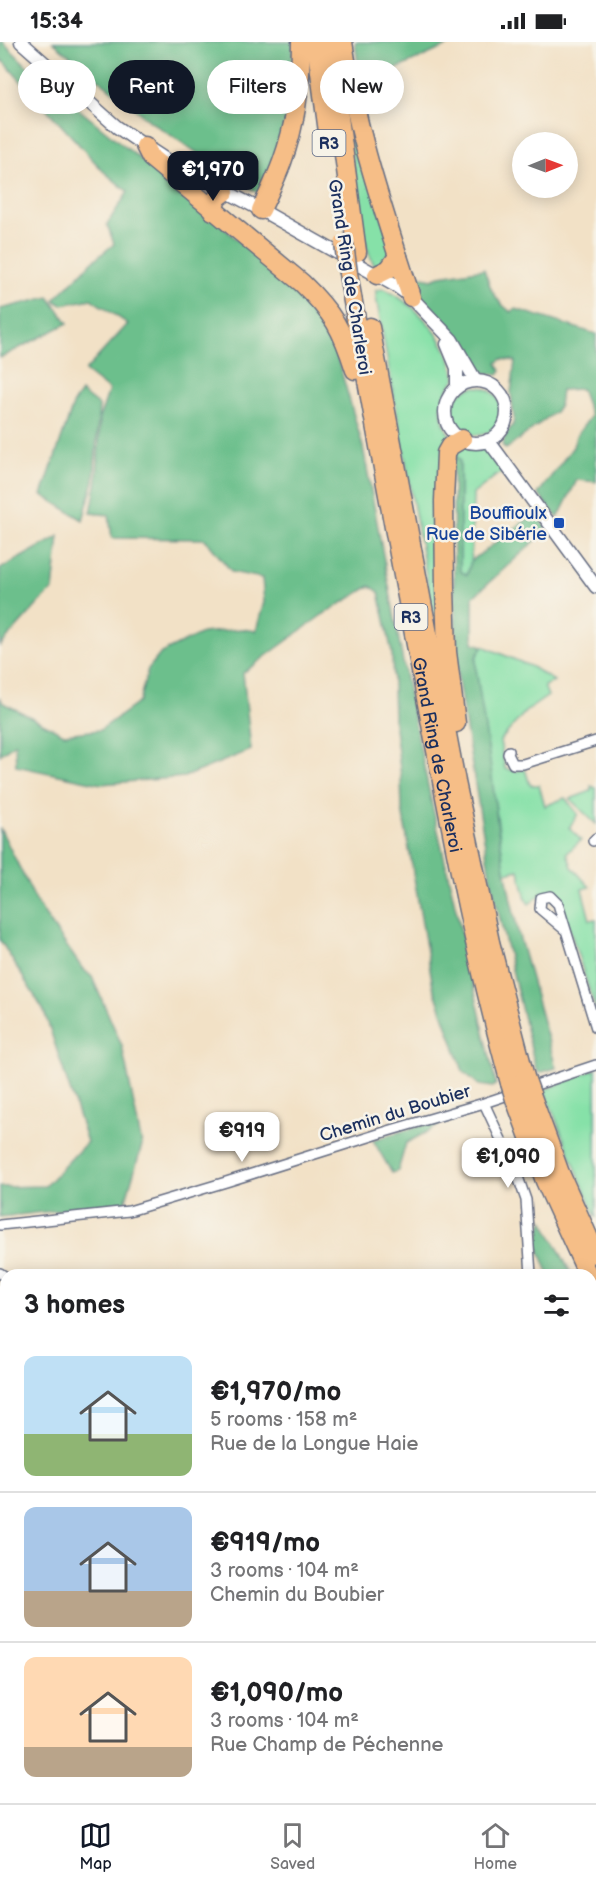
<!DOCTYPE html>
<meta charset="utf-8">
<style>
:root{--surface:#fff;--page:#f6f6f6;--text:#202124;--muted:#757577;--line:#e0e0e0;--accent:#111827}
body{margin:0;font-family:"Balsamiq Sans",sans-serif;background:var(--page);color:var(--text);height:100vh;display:flex;flex-direction:column;font-size:22px;white-space:nowrap}
*{box-sizing:border-box;margin:0}
p{font-size:20px;color:var(--muted)}
.icon{flex:none;width:33px;height:33px;fill:none;stroke:currentColor;stroke-width:2;stroke-linecap:round;stroke-linejoin:round}
.map{position:relative;flex:1;overflow:hidden}
.drawer{position:absolute;left:0px;top:1227px;width:597px;height:534px;display:flex;flex-direction:column;background:var(--surface);border-radius:18px 18px 0 0;box-shadow:0 3px 15px #0003}
.drawer>*{flex:none}
.top-card{position:absolute;left:18px;top:18px;width:561px;height:54px;display:flex;gap:12px}
.needle{width:39px;rotate:89deg}
.buttons{position:absolute;left:512px;top:90px;display:grid;gap:12px}
.buttons a{display:grid;place-items:center;width:66px;height:66px;border-radius:50%;background:var(--surface);box-shadow:0 3px 15px #0003;font-size:30px}
.price{position:absolute;translate:-50% -51px;padding:0 14px;border-radius:12px;background:#fff;color:#222;font-size:20px;line-height:39px;filter:drop-shadow(0 2px 3px #0008)}
.price::after{content:'';position:absolute;left:50%;top:36px;width:18px;height:14px;margin-left:-9px;background:inherit;clip-path:polygon(0 0,100% 0,50% 100%)}
.price.on{background:var(--accent);color:#fff}
ul{padding:0;list-style:none}
li{display:flex;align-items:center;gap:18px;height:150px;padding:0 24px}
li+li{border-top:2px solid var(--line)}
li span{display:grid;place-items:center;flex:none;width:168px;height:120px;border-radius:12px;color:#555}
li>.icon{margin-inline-start:auto}
span .icon{width:72px;height:72px;fill:#fffc;stroke-width:1}
li b{font-size:26px}
h2{display:flex;justify-content:space-between;align-items:center;height:72px;padding:0 24px;font-size:26px}
.tag{padding:0 21px;border-radius:27px;background:var(--surface);box-shadow:0 3px 15px #0003;font-size:21px;line-height:54px}
.tag.on{background:var(--accent);color:#fff}
.status{display:flex;justify-content:space-between;align-items:center;height:42px;padding:0 30px;background:var(--surface);direction:ltr}
.status svg{height:16px;fill:currentColor}
.tab-bar{display:flex;justify-content:space-around;align-items:center;height:84px;border-top:2px solid var(--line);background:var(--surface);font-size:16px;color:var(--muted)}
.tab-bar a{display:grid;justify-items:center;gap:3px}
.tab-bar .on{color:var(--accent)}
.map>svg:first-child{display:block}
.green{fill:#86e1a8;stroke:#508883;stroke-width:1.5}
.forest{fill:#6cbf8c;stroke:#447775;stroke-width:1.5}
.lines{fill:none;stroke-linecap:round;stroke-linejoin:round}
.minor-casing{stroke:#666d82;stroke-width:12}
.tertiary-casing{stroke:#666d82;stroke-width:15}
.motorway-casing{stroke:#666d82;stroke-width:21}
.minor{stroke:#fff;stroke-width:9}
.tertiary{stroke:#fff;stroke-width:12}
.motorway{stroke:#f6be87;stroke-width:18}
.motorway-bridge-casing{stroke:#666d82;stroke-width:21;stroke-linecap:butt}
.motorway-bridge{stroke:#f6be87;stroke-width:18}
.transit-dot{fill:#1a4fb4;stroke:#f7f3e8;stroke-width:2}
.labels{text-anchor:middle;stroke-width:5;stroke-linejoin:round;paint-order:stroke}
.shield{fill:#f7f3e8;stroke:#5d6a87;stroke-width:1.5}
.shield-label{font-size:16px;font-weight:bold;fill:#1b2f5e}
.street-label{font-size:18px;fill:#1b2f5e;stroke:#f7f3e8}
.transit-label{font-size:18px;fill:#164399;stroke:#f7f3e8;text-anchor:end}
</style>
<div class="status"><b>15:34</b><svg viewBox="0 0 49 12"><path d="M0 12V9h3v3zM5 12V6h3v6zM10 12V3h3v9zM15 12V0h3v12zM26 1h20v11H26zM47 4h2v5h-2z"/></svg></div>
<div class="map">
<svg width="596" height="1761" viewBox="0 0 596 1761">
<rect width="100%" height="100%" fill="#f7f3e8"/>
<filter id="ink" filterUnits="userSpaceOnUse"><feTurbulence type="fractalNoise" baseFrequency=".0167" numOctaves="2"/><feDisplacementMap in="SourceGraphic" scale="12" xChannelSelector="R" yChannelSelector="G"/><feConvolveMatrix kernelMatrix="1 2 1 2 8 2 1 2 1" color-interpolation-filters="sRGB"/></filter>
<filter id="wash" filterUnits="userSpaceOnUse"><feTurbulence type="fractalNoise" baseFrequency=".008" numOctaves="4" result="noise"/><feDisplacementMap in="SourceGraphic" scale="24" xChannelSelector="R" yChannelSelector="G"/><feGaussianBlur stdDeviation="1.35" result="paint"/><feColorMatrix in="noise" values="0 0 0 0 0 0 0 0 0 0 0 0 0 0 0 0 0 1.4 0 .05"/><feComposite in="paint" operator="in"/></filter>
<g filter="url(#wash)">
<rect width="100%" height="100%" fill="#f2e1c6"/>
<path class="green" d="M345 38 392 211 388 221 375 224C364 207 361 174 358 153 352 115 345 77 345 38Z
M385 247C411 261 433 282 447 309 451 317 453 327 456 336 438 357 437 372 451 396L438 598 376 255V248Z
M453 369a24 24 0 1 1 48 0a24 24 0 1 1-48 0Z
M464 403 489 408 508 428 497 433 473 452 471 519 467 533 460 529V419L453 410Z
M483 604 532 625 554 639 544 644 548 654 525 670 500 699 505 727 518 729 525 727 530 743H539L545 764 565 756 578 772 569 786 581 798 567 811 572 825 590 845 582 847 590 878 596 877V969L561 861 540 853 529 862 526 858 519 828 505 831 476 627V615Z
M591 744 596 746V782L570 757 591 749Z
M596 1027V1176L544 1048Z
M6 1267V1366L0 1372V1270Z"/>
<path class="forest" d="M0 0H3L34 31 212 175 315 267 330 290 363 405 408 647 431 758 496 1042 493 1045 479 1043 463 1029 433 944 402 767 401 735 394 678 392 611 379 550 370 544 322 573 243 631 251 708 184 735 101 742 16 724 15 701 0 713V655L3 661 64 692 100 688 139 660 148 627 161 611 202 591 242 587 256 589 264 560 262 536 232 530 205 497 112 496 109 473 91 471 97 438 100 374 109 348 85 329 128 282 91 257 62 263 54 258 93 219 114 202 107 182 128 150 103 129 0 16Z
M53 0H293L291 53 282 112 259 152 151 80Z
M355 0H456L361 43Z
M484 227C490 246 494 258 511 270L516 267 596 292V440L577 438 558 476 538 452 573 405 576 394 591 374 581 347 561 348 559 364 555 370 506 407 502 403 506 392 513 383 514 376 511 351 515 319 502 317 497 321 501 329 498 333 479 330 411 242 414 233 432 237 440 234Z
M49 255 68 281 0 316V267Z
M81 350 99 364 94 438 83 478 42 453 74 360Z
M453 410 460 419V529L467 533 471 519 537 470 547 488 473 555V601L483 604 476 615V627L491 726 498 787 508 844 518 890 556 1026 539 1031 535 1024 491 839 458 638 454 541Z
M59 494 53 548 41 559 0 604V527Z
M0 786 38 863 82 926 92 935 122 1004 142 1103 125 1161 0 1175V1145L45 1144 87 1100 44 969 0 898Z
M437 1079 438 1084 406 1101 398 1129 392 1131 373 1098Z
M543 1178 572 1233H549L537 1202Z
M591 1270 596 1279V1344L591 1332Z"/>
</g>
<g filter="url(#ink)">
<g class="lines">
<g class="minor-casing">
<path id="minor" d="M509 709 508 712 513 722H523L596 699
M593 799 596 796
M565 888 540 867 541 856 550 854 558 862 596 986
M527 1046 596 1023
M484 1061 517 1132 526 1158 531 1233
M0 1183 129 1169 226 1140 388 1089 484 1061 514 1051
M0 1231 6 1235
M0 1375 6 1370
M591 1497 596 1518
M346 1755 351 1761
M155 1761 164 1755"/>
</g>
<g class="tertiary-casing">
<path id="tertiary" d="M21 0 117 85 145 104 165 117 261 168 396 244 411 255 452 298 476 339
M447 302 457 326V345
M445 370a31 31 0 1 1 62 0a31 31 0 1 1-62 0Z
M488 398 596 545"/>
</g>
<g class="motorway-casing">
<g id="motorway">
<path d="M316 0 328 90"/>
<path d="M329 0 357 210"/>
<path d="M343 0C356 90 384 170 411 255"/>
<path d="M145 104 151 116 302 241C333 271 342 287 355 328"/>
<path d="M261 168C268 152 276 137 282 120 296 82 301 41 301 0"/>
<path d="M213 169 217 156 225 150"/>
<path id="s1" d="M348 231C372 372 399 511 425 651 450 781 474 912 510 1041"/>
<path d="M377 233 389 227 398 214"/>
<path d="M370 285 456 740 490 900 525 1035"/>
<path d="M456 681 447 610 445 546 444 459 446 411 450 404 462 397"/>
<path d="M531 1052 560 1131 596 1212"/>
<path d="M515 1057 545 1139 588 1233"/>
<path d="M591 1239 596 1250"/>
</g>
</g>
<use href="#minor" class="minor"/>
<use href="#tertiary" class="tertiary"/>
<use href="#motorway" class="motorway"/>
<g class="motorway-bridge-casing">
<path id="motorway-bridge" d="M344 202 348 231
M525 1035 531 1052
M510 1041 515 1057"/>
</g>
<use href="#motorway-bridge" class="motorway-bridge"/>
</g>
</g>
<rect class="transit-dot" x="553" y="475" width="12" height="12" rx="3"/>
<g class="labels">
<g class="shield">
<rect x="312.5" y="88" width="33" height="26" rx="4.5"/>
<rect x="394.5" y="562" width="33" height="26" rx="4.5"/>
</g>
<g class="shield-label">
<text x="329" y="107">R3</text>
<text x="411" y="581">R3</text>
</g>
<g class="street-label">
<text transform="translate(350 235) rotate(81)" y="6">Grand Ring de Charleroi</text>
<text dy="6" stroke="none"><textPath href="#s1" startOffset="490">Grand Ring de Charleroi</textPath></text>
<text transform="translate(395 1071) rotate(-17)" y="6">Chemin du Boubier</text>
</g>
<g class="transit-label">
<text x="547" y="477">Bouffioulx<tspan x="547" dy="21">Rue de Sibérie</tspan></text>
</g>
</g>
</svg>
<div class="buttons">
<a><svg class="needle" viewBox="-14 -14 28 28"><path d="M0-13l5 13h-10z" fill="#e53935"/><path d="M0 13l5-13h-10z" fill="#757577"/></svg></a>
</div>
<b class="price on" style="left:213px;top:160px">€1,970</b>
<b class="price" style="left:242px;top:1121px">€919</b>
<b class="price" style="left:508px;top:1147px">€1,090</b>
<div class="top-card">
<a class="tag">Buy</a>
<a class="tag on">Rent</a>
<a class="tag">Filters</a>
<a class="tag">New</a>
</div>
<section class="drawer">
<h2>3 homes<svg class="icon" aria-label="filters" viewBox="0 0 24 24"><path d="M4 7h16M4 17h16"/><circle cx="9" cy="7" r="2"/><circle cx="15" cy="17" r="2"/></svg></h2>
<ul>
<li><span style="background:linear-gradient(#bfe0f5 65%,#8fb573 0)"><svg class="icon" aria-label="home" viewBox="0 0 24 24"><path d="M3 11l9-7 9 7M6 9v11h12V9"/></svg></span><div><b>€1,970/mo</b><p>5 rooms · 158 m²</p><p>Rue de la Longue Haie</p></div></li>
<li><span style="background:linear-gradient(#a9c7e8 70%,#b9a48a 0)"><svg class="icon" aria-label="home" viewBox="0 0 24 24"><path d="M3 11l9-7 9 7M6 9v11h12V9"/></svg></span><div><b>€919/mo</b><p>3 rooms · 104 m²</p><p>Chemin du Boubier</p></div></li>
<li><span style="background:linear-gradient(#ffd9b3 75%,#b9a48a 0)"><svg class="icon" aria-label="home" viewBox="0 0 24 24"><path d="M3 11l9-7 9 7M6 9v11h12V9"/></svg></span><div><b>€1,090/mo</b><p>3 rooms · 104 m²</p><p>Rue Champ de Péchenne</p></div></li>
</ul>
</section>
</div>
<nav class="tab-bar">
<a class="on"><svg class="icon" aria-label="map" viewBox="0 0 24 24"><path d="M3 6l6-2 6 2 6-2v14l-6 2-6-2-6 2zM9 4v14M15 6v14"/></svg>Map</a>
<a><svg class="icon" aria-label="saved" viewBox="0 0 24 24"><path d="M7 4h10v16l-5-4-5 4z"/></svg>Saved</a>
<a><svg class="icon" aria-label="home" viewBox="0 0 24 24"><path d="M3 11l9-7 9 7M6 9v11h12V9"/></svg>Home</a>
</nav>
